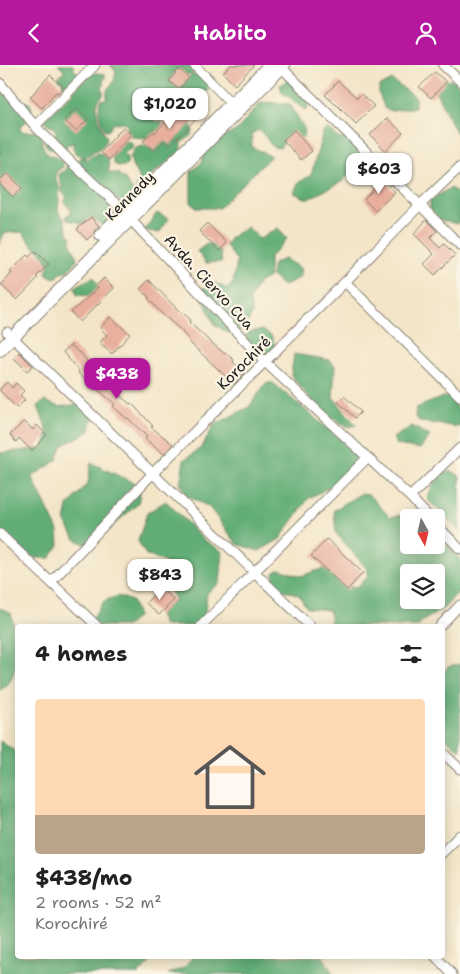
<!DOCTYPE html>
<meta charset="utf-8">
<style>
:root{--surface:#fff;--page:#f2f2f2;--text:#222;--muted:#767676;--accent:#b5179e}
body{margin:0;font-family:"Shantell Sans",sans-serif;background:var(--page);color:var(--text);height:100vh;display:flex;flex-direction:column;font-size:19px;white-space:nowrap}
*{box-sizing:border-box;margin:0}
p{font-size:16px;color:var(--muted)}
.icon{flex:none;width:28px;height:28px;fill:none;stroke:currentColor;stroke-width:2;stroke-linecap:round;stroke-linejoin:round}
.map{position:relative;flex:1;overflow:hidden}
.panel{position:absolute;left:15px;top:559px;width:430px;height:335px;display:flex;flex-direction:column;background:var(--surface);border-radius:5px;box-shadow:0 2px 12px #0003}
.panel>*{flex:none}
.needle{width:32px;rotate:172deg}
.controls{position:absolute;left:400px;top:444px;display:grid;gap:10px}
.controls a{display:grid;place-items:center;width:45px;height:45px;border-radius:5px;background:var(--surface);box-shadow:0 2px 12px #0003;font-size:25px}
.price{position:absolute;translate:-50% -42px;padding:0 11px;border-radius:10px;background:#fff;color:#222;font-size:16px;line-height:32px;filter:drop-shadow(0 1px 2px #0008)}
.price::after{content:'';position:absolute;left:50%;top:30px;width:15px;height:11px;margin-left:-8px;background:inherit;clip-path:polygon(0 0,100% 0,50% 100%)}
.price.on{background:var(--accent);color:#fff}
ul{padding:0;list-style:none}
li{display:grid;align-content:center;gap:10px;height:265px;padding:0 20px}
li span{display:grid;place-items:center;height:155px;border-radius:5px;color:#555}
li>.icon{margin-inline-start:auto}
span .icon{width:90px;height:90px;fill:#fffc;stroke-width:1}
li b{font-size:21px}
h2{display:flex;justify-content:space-between;align-items:center;height:60px;padding:0 20px;font-size:21px}
header{display:flex;justify-content:space-between;align-items:center;height:65px;padding:0 20px;background:var(--accent);color:#fff;font-size:22px;font-weight:600}
.map>svg:first-child{display:block}
.forest{fill:#62ad77;stroke:#3f644a;fill-rule:evenodd}
.building{fill:#e8af9d}
.lines{fill:none;stroke-linecap:round;stroke-linejoin:round}
.street-casing{stroke:#888072;stroke-width:11}
.secondary-casing{stroke:#888072;stroke-width:14}
.street{stroke:#fff;stroke-width:9}
.secondary{stroke:#fff;stroke-width:12}
.labels{text-anchor:middle;stroke-width:4.5;stroke-linejoin:round;paint-order:stroke}
.street-label{font-size:15px;fill:#1c1c1c;stroke:#fcf5e5}
</style>
<header><svg class="icon" aria-label="back" viewBox="0 0 24 24"><path d="M15 5l-7 7 7 7"/></svg>Habito<svg class="icon" aria-label="person" viewBox="0 0 24 24"><circle cx="12" cy="8" r="4"/><path d="M4 21q1-7 8-7t8 7"/></svg></header>
<div class="map">
<svg width="460" height="909" viewBox="0 0 460 909">
<rect width="100%" height="100%" fill="#fcf5e5"/>
<filter id="ink" filterUnits="userSpaceOnUse"><feTurbulence type="fractalNoise" baseFrequency=".02" numOctaves="2"/><feDisplacementMap in="SourceGraphic" scale="10" xChannelSelector="R" yChannelSelector="G"/><feConvolveMatrix kernelMatrix="1 2 1 2 8 2 1 2 1" color-interpolation-filters="sRGB"/></filter>
<filter id="wash" filterUnits="userSpaceOnUse"><feTurbulence type="fractalNoise" baseFrequency=".0096" numOctaves="4" result="noise"/><feDisplacementMap in="SourceGraphic" scale="20" xChannelSelector="R" yChannelSelector="G"/><feGaussianBlur stdDeviation="1.12" result="paint"/><feColorMatrix in="noise" values="0 0 0 0 0 0 0 0 0 0 0 0 0 0 0 0 0 1.4 0 .05"/><feComposite in="paint" operator="in"/></filter>
<g filter="url(#wash)">
<rect width="100%" height="100%" fill="#f3e5c8"/>
<path class="forest" d="M58 0H73L74 5 76 6 79 10 77 14 66 21 63 20 62 16 59 15V11L64 6 62 3Z
M110 0H190L194 4V7L191 10 186 9 182 4 175 5 169 16 179 24C183 20 188 10 194 10 200 9 203 12 210 9L214 13 215 18C210 23 206 29 198 30L188 47 168 58 160 49 156 47 153 51 152 54 155 56 162 57 161 63 149 73C141 72 134 74 128 69L127 59 122 57 113 59 109 65 106 66C100 58 97 45 101 35L107 34V25L114 16 116 7Z
M96 8 105 9V13L103 16 104 20 102 23C106 34 98 31 97 41 96 52 102 63 107 73 105 81 100 83 93 87 89 90 88 92 82 93L79 90 75 88 73 82 75 75 72 79H67L66 84C55 86 41 86 46 70L53 71 57 68 53 62 43 56 68 32 72 30C74 21 88 11 96 8Z
M293 12 306 20 313 34 306 45 282 27 280 20Z
M392 15 415 32V42L393 46 385 44 379 29V22Z
M441 15 456 16 460 24V70L457 69 436 27Z
M3 26 11 34 30 38C35 50 27 55 19 64L24 67 39 66 42 73V79L44 84 49 90 55 91 62 96 63 102 56 107V115L60 123 58 146 64 154 68 168 71 171C71 183 74 183 77 194 73 200 68 208 60 208L58 212 51 213 46 209 49 198 40 186 32 180 22 167 4 168 0 179V28Z
M261 37 290 39 305 65 303 72 288 70 280 83 273 82 260 65 252 68V82L271 91 219 143H196L191 137V107L202 97 205 82 237 65Z
M189 58C198 68 190 72 182 77L181 87 152 109 149 116 138 128 136 122 139 116V111L133 103 130 92 135 83 140 82 145 80 150 84C161 81 162 75 175 76L177 73V68Z
M329 63 339 74 356 71 364 88 343 116 308 134 294 128 298 118 311 110 323 67Z
M122 76C127 77 131 75 133 80L131 84 124 88C133 99 123 105 114 99 110 90 116 83 122 76Z
M97 88 105 89 108 91 109 107 112 108H118L120 111 125 114C127 121 133 123 136 130L125 138 104 128 105 135 118 146 103 161 95 154C89 154 86 158 81 159 75 155 71 157 66 154L67 150 71 148V144L67 141 64 137 67 132 62 127V121L59 111 61 107H65V105L67 100 73 99 80 93 85 94 90 93 92 90Z
M450 123 460 129V155L457 159 437 154 430 143V135Z
M157 148 169 154 159 168 144 165Z
M247 162 260 174 278 163 287 174 269 193V212L259 217 250 234 252 249 244 264 228 268 214 259 199 225 215 218 228 224 233 218 237 196 226 181 231 172Z
M207 179 219 180 222 197 206 198 197 186Z
M284 194 300 203 301 212 283 221 271 210 273 199Z
M93 212 100 224 89 231 77 230 75 222Z
M262 265 272 271 275 283 270 289 250 291 243 277 248 267Z
M294 289 330 295 335 301 333 332 356 360 349 362 321 347 291 310Z
M266 318H273L353 385 360 398 357 406 308 434 280 474 259 486 237 479 209 442 187 431 180 418 184 395 202 382 214 360 249 342Z
M443 332 451 333 460 348V361L459 362 420 357 415 351 416 343Z
M44 336 59 342 81 339 93 350 90 366 62 381 57 395 32 412 58 466 59 480 50 493H35L22 485 0 465V388L43 383 48 368 38 341Z
M412 361 430 371 420 384 397 380 393 373Z
M91 398 141 421 138 439 88 481 75 474 65 457 68 441 88 418Z
M452 406 460 411V467L427 434 437 410Z
M360 429 369 430 390 452 415 448 420 452H409V480H436V469L460 494V525L445 542 420 558 419 561H331L329 545 307 543 299 530 277 523 273 509 279 504 301 511 327 502 350 522 358 521 368 511 367 504 336 468 334 445ZM409 508H436V535H409Z
M166 436 204 475 223 487 220 518 207 528 204 557 201 561H164L157 545 176 535 168 522 167 498 146 490 138 476 147 448Z
M118 531 132 536 138 551 127 561H98L92 555 104 536Z
M0 543 11 548C15 568 21 587 14 607 10 617 9 620 0 625Z
M460 599V685L442 670 443 608 448 602Z
M0 676 17 687 18 891H156L139 909H0Z
M193 891H323L333 909H168L185 902Z"/>
<g id="blocks">
<path class="building" d="M230 0H254L235 20 223 8Z
M179 4 189 13 179 24 169 16Z
M435 7 446 17 431 33 419 22Z
M50 10 63 22 58 28 56 27 42 43 30 32Z
M338 16 357 33 361 29 374 41 356 59 336 39V40L325 30Z
M76 43 88 54 76 66 64 55Z
M183 43 195 55 170 80 164 76 154 86 143 76 153 67 155 68 169 53 171 55Z
M387 53 403 68 386 86 370 70Z
M123 62 131 69 109 95 101 87Z
M294 65 312 86 301 95 283 75Z
M7 108 22 123 13 132 0 120V115Z
M383 115 395 127 375 146 364 134Z
M91 152 99 161 95 165 93 169 87 175 77 164Z
M426 155 437 166 430 173 440 183 444 179 455 190 435 210 424 199 434 189 414 169Z
M207 158 227 178 219 186 199 166Z
M35 186 49 199 36 212 38 213 17 235 1 220 12 208 10 207 27 190 29 192Z
M104 213 114 223 80 257 71 247 98 223 96 221Z
M149 215 182 249 183 248 191 255 189 257 206 273 225 289 226 288 234 295 233 297 245 308 234 319 188 276 189 275 182 267V266L162 249 148 233 149 232 140 224Z
M110 252 130 269 112 289 99 278 107 270 100 263Z
M71 280 79 288 80 287 90 300 104 312 103 314 120 329 119 330 130 339 131 338 137 344 153 361 151 362 173 379 164 389 145 374 147 372 128 353 127 354 113 341 115 339 78 308 79 306 63 287Z
M19 287 33 301 27 306 14 293Z
M7 317 12 323 16 318 24 326 20 330 25 335 17 343 0 326V324Z
M344 331 361 347 355 353 338 337Z
M24 356 33 365 37 360 47 370 32 386 19 373 16 377 10 370Z
M327 474 363 508 347 525 311 491Z
M160 522 174 535 159 550 146 538Z"/>
</g>
</g>
<g filter="url(#ink)">
<use href="#blocks" fill-opacity="0" stroke="#888072" stroke-width="1"/>
<g class="lines">
<g class="street-casing">
<path id="street" d="M194 0 235 42
M279 0 460 180
M443 0 460 16
M0 18 35 61 73 99 125 147 130 154 265 297 410 432 429 452
M35 61 95 0
M345 217 460 331
M7 267 310 561
M410 432 460 383
M436 459 460 484
M0 469 97 561
M51 517 153 408 345 217 419 141 460 102
M201 561 367 393
M440 561 460 540
M442 687 460 704
M442 788 460 770
M435 891 452 909"/>
</g>
<g class="secondary-casing">
<path id="secondary" d="M101 170 270 0
M0 285 284 0"/>
</g>
<use href="#street" class="street"/>
<use href="#secondary" class="secondary"/>
</g>
</g>
<g class="labels">
<g class="street-label">
<text transform="translate(130 131) rotate(-45)" y="5">Kennedy</text>
<text transform="translate(209 217) rotate(47)" y="5">Avda. Ciervo Cua</text>
<text transform="translate(244 298) rotate(-45)" y="5">Korochiré</text>
</g>
</g>
</svg>
<div class="controls">
<a><svg class="needle" viewBox="-14 -14 28 28"><path d="M0-13l5 13h-10z" fill="#e53935"/><path d="M0 13l5-13h-10z" fill="#767676"/></svg></a>
<a><svg class="icon" aria-label="layers" viewBox="0 0 24 24"><path d="M12 4l9 5-9 5-9-5zM3 14l9 5 9-5"/></svg></a>
</div>
<b class="price" style="left:170px;top:65px">$1,020</b>
<b class="price" style="left:379px;top:130px">$603</b>
<b class="price on" style="left:117px;top:335px">$438</b>
<b class="price" style="left:160px;top:536px">$843</b>
<section class="panel">
<h2>4 homes<svg class="icon" aria-label="filters" viewBox="0 0 24 24"><path d="M4 7h16M4 17h16"/><circle cx="9" cy="7" r="2"/><circle cx="15" cy="17" r="2"/></svg></h2>
<ul>
<li><span style="background:linear-gradient(#ffd9b3 75%,#b9a48a 0)"><svg class="icon" aria-label="home" viewBox="0 0 24 24"><path d="M3 11l9-7 9 7M6 9v11h12V9"/></svg></span><div><b>$438/mo</b><p>2 rooms · 52 m²</p><p>Korochiré</p></div></li>
</ul>
</section>
</div>
